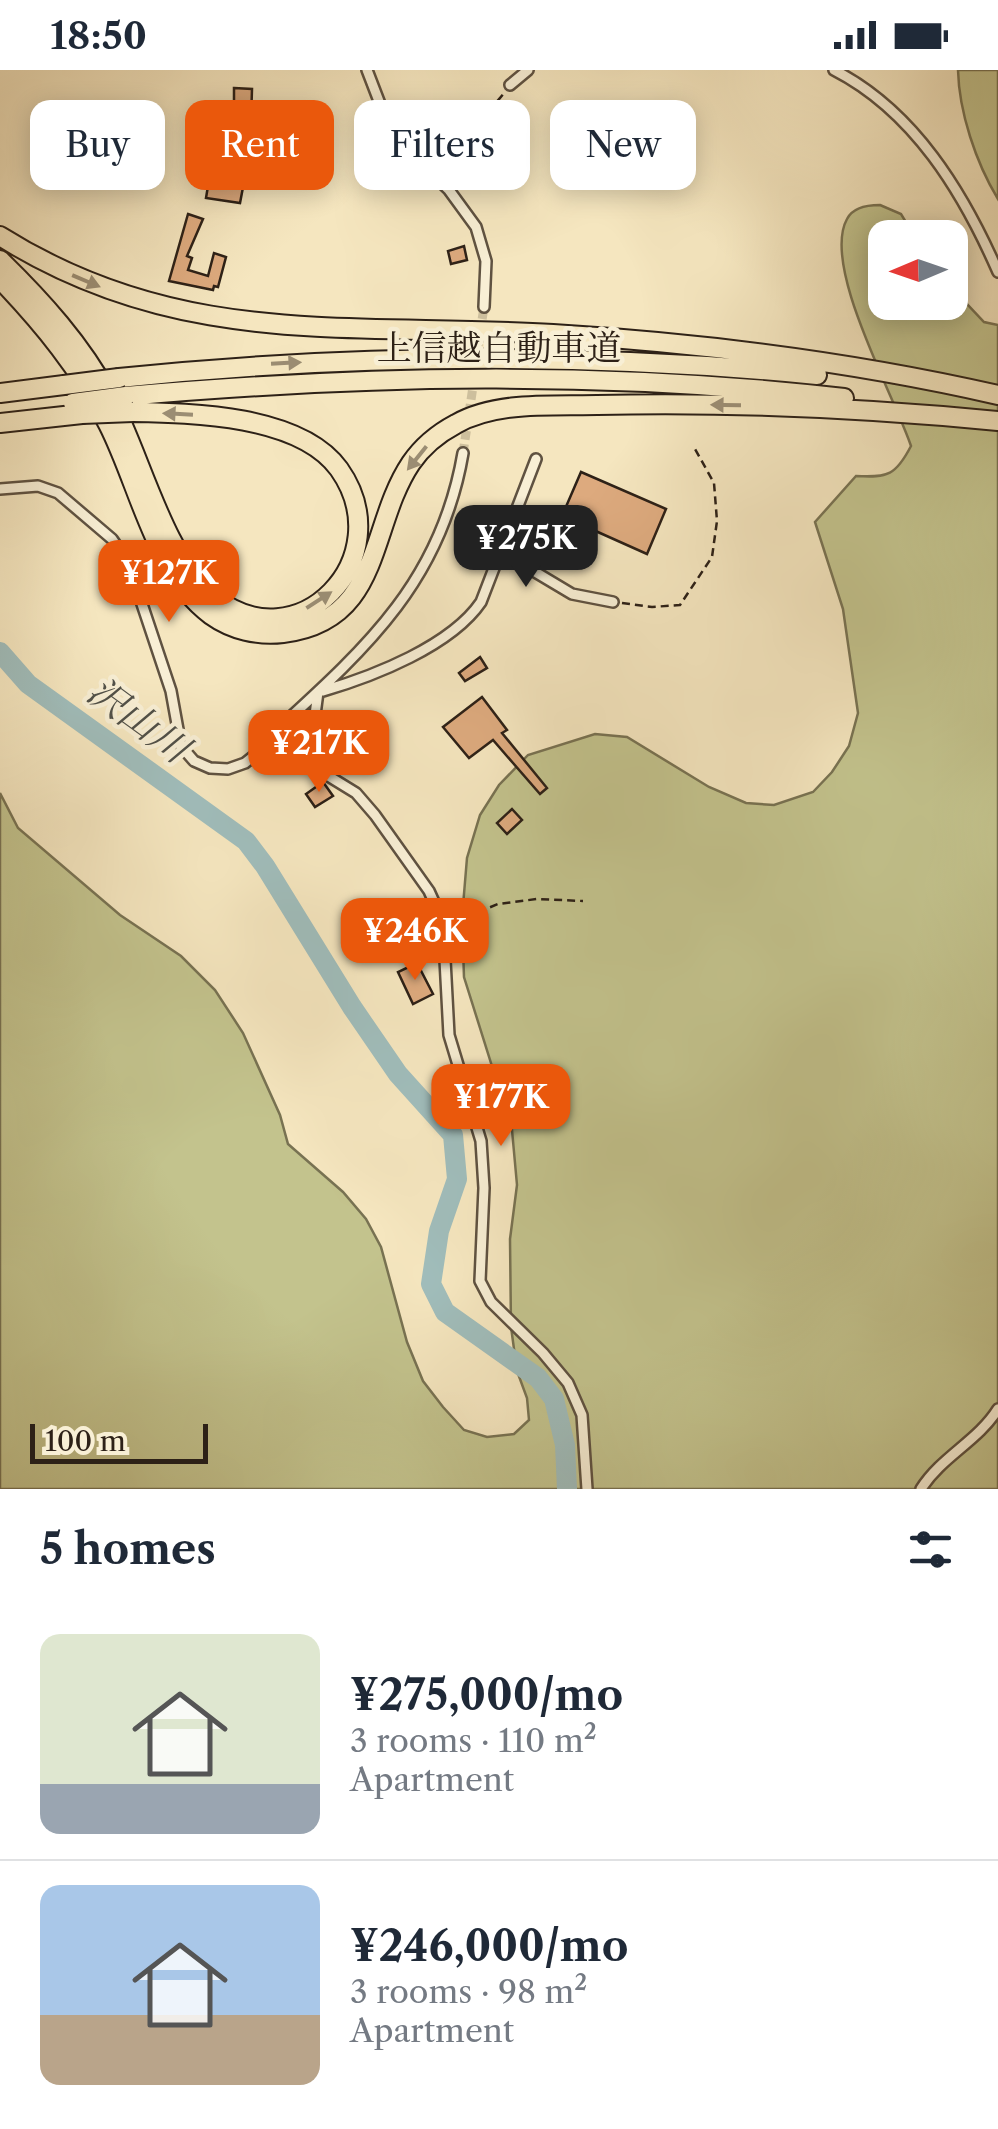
<!DOCTYPE html>
<meta charset="utf-8">
<style>
:root{--surface:#fff;--page:#f2f2f3;--text:#1f2937;--muted:#747a83;--line:#e0e1e3;--accent:#ea580c}
body{margin:0;font-family:"Libre Caslon Text","Noto Serif JP",serif;background:var(--page);color:var(--text);height:100vh;display:flex;flex-direction:column;font-size:38px;white-space:nowrap}
*{box-sizing:border-box;margin:0}
p{font-size:32px;color:var(--muted)}
.icon{flex:none;width:55px;height:55px;fill:none;stroke:currentColor;stroke-width:2;stroke-linecap:round;stroke-linejoin:round}
.map{position:relative;height:1419px;overflow:hidden}
.sheet{display:flex;flex-direction:column;background:var(--surface);flex:1}
.sheet>*{flex:none}
.banner{position:absolute;left:30px;top:30px;width:940px;height:90px;display:flex;gap:20px}
.needle{width:65px;rotate:268deg}
.buttons{position:absolute;left:868px;top:150px;display:grid;gap:20px}
.buttons a{display:grid;place-items:center;width:100px;height:100px;border-radius:20px;background:var(--surface);box-shadow:0 5px 25px #0003;font-size:50px}
.scale{position:absolute;left:30px;bottom:25px;width:178px;box-sizing:border-box;padding-left:10px;border:5px solid #2d2117;border-top:0;font-size:28px;line-height:35px;white-space:nowrap;color:#2d2117;-webkit-text-stroke:8px #f8efd5;paint-order:stroke}
.price{position:absolute;translate:-50% -85px;padding:0 22px;border-radius:20px;background:var(--accent);color:#fff;font-size:32px;line-height:65px;filter:drop-shadow(0 2px 5px #0008)}
.price::after{content:'';position:absolute;left:50%;top:60px;width:30px;height:22px;margin-left:-15px;background:inherit;clip-path:polygon(0 0,100% 0,50% 100%)}
.price.on{background:#222;color:#fff}
ul{padding:0;list-style:none}
li{display:flex;align-items:center;gap:30px;height:250px;padding:0 40px}
li+li{border-top:2px solid var(--line)}
li span{display:grid;place-items:center;flex:none;width:280px;height:200px;border-radius:20px;color:#555}
li>.icon{margin-inline-start:auto}
span .icon{width:120px;height:120px;fill:#fffc;stroke-width:1}
li b{font-size:42px}
h2{display:flex;justify-content:space-between;align-items:center;height:120px;padding:0 40px;font-size:42px}
.pill{padding:0 35px;border-radius:20px;background:var(--surface);box-shadow:0 5px 25px #0003;font-size:35px;line-height:90px}
.pill.on{background:var(--accent);color:#fff}
.status{display:flex;justify-content:space-between;align-items:center;height:70px;padding:0 50px;background:var(--surface);direction:ltr}
.status svg{height:28px;fill:currentColor}
.map>svg:first-child{display:block}
.green{fill:#c3c38d;stroke:#787252;stroke-width:2.5}
.lines{fill:none;stroke-linecap:round;stroke-linejoin:round}
.river{stroke:#a0bdbb;stroke-width:20}
.building{fill:#ddaa7e;stroke:#2d2117;stroke-width:2.5}
.minor-tunnel{stroke:#cdbf9d;stroke-width:9;stroke-dasharray:9 4.5;stroke-linecap:butt}
.minor-casing{stroke:#5f5241;stroke-width:14}
.motorway-casing{stroke:#2d2117;stroke-width:22}
.path{stroke:#2d2117;stroke-width:2.5;stroke-dasharray:8 5;stroke-linecap:butt}
.minor{stroke:#f8efd5;stroke-width:9}
.motorway{stroke:#f5e6bf;stroke-width:18}
.motorway-bridge-casing{stroke:#2d2117;stroke-width:22;stroke-linecap:butt}
.motorway-bridge{stroke:#f5e6bf;stroke-width:18}
.oneway{fill:#9b8d73}
.labels{text-anchor:middle;stroke-width:9;stroke-linejoin:round;paint-order:stroke}
.street-label{font-size:35px;fill:#2d2117;stroke:#f8efd5}
.water-label{font-size:38px;font-style:italic;fill:#505048;stroke:#f8efd5}
</style>
<div class="status"><b>18:50</b><svg viewBox="0 0 49 12"><path d="M0 12V9h3v3zM5 12V6h3v6zM10 12V3h3v9zM15 12V0h3v12zM26 1h20v11H26zM47 4h2v5h-2z"/></svg></div>
<div class="map">
<svg width="998" height="1419" viewBox="0 0 998 1419">
<rect width="100%" height="100%" fill="#f5e6bf"/>
<filter id="stains"><feTurbulence type="fractalNoise" baseFrequency=".002" numOctaves="4"/><feColorMatrix values="0 0 0 0 .2 0 0 0 0 .09 0 0 0 0 .02 0 0 0 .5 -.17"/></filter>
<radialGradient id="worn" r=".72"><stop offset=".6" stop-color="#630" stop-opacity="0"/><stop offset="1" stop-color="#630" stop-opacity=".3"/></radialGradient>
<path class="green" d="M958 0H998V129C976 93 959 42 958 0Z
M880 135 901 144 915 167 885 168V232H950V216L984 252 998 255V1419H0V723L18 758 120 845 181 886 215 920 243 963 280 1045 288 1074 343 1122 366 1149 381 1177 407 1272 423 1311 443 1337 464 1360 487 1367 514 1364 529 1350 527 1328 517 1301 511 1257 510 1169 517 1115 512 1060 464 907 462 848 467 788 480 745 499 715 528 685 595 664 627 667 709 717 746 733 774 735 813 722 832 702 849 676 858 643 843 539 815 452 856 406C888 408 896 405 911 376 895 327 821 196 847 149 853 137 867 135 880 135Z"/>
<g class="lines">
<path class="river" d="M0 582 28 614 246 771 265 796 352 937 398 1004 453 1065 457 1109 439 1161 431 1214 445 1242 538 1308 554 1329 565 1375 567 1419"/>
</g>
<path class="building" d="M234 18 252 19 251 52H246L247 73H225L229 44H234Z
M225 109 244 112 240 133 206 128 208 116 224 118Z
M188 144 203 149 187 186 192 188 188 200 208 206 214 183 226 187 218 217 214 216 213 220 169 211Z
M464 176 467 190 451 194 448 181Z
M581 402 666 439 647 484 562 446Z
M480 587 487 598 465 611 459 603Z
M482 627 507 660 502 663 547 718 540 724 493 670 469 688 443 657Z
M323 712 333 726 315 737 306 724Z
M512 739 522 750 507 764 497 753Z
M417 893 433 924 413 934 398 902Z"/>
<g class="lines">
<path class="minor-tunnel" d="M476 289 484 237
M463 383 474 310"/>
<g class="minor-casing">
<path id="minor" d="M367 0 392 65 449 120 476 157 486 191 484 237
M834 0C914 41 963 122 998 202
M510 15 528 0
M0 419 38 416 58 423 112 469 128 492 171 621 181 676 194 691 210 698 228 699 245 693 260 681 271 665C364 580 441 513 463 383
M500 481 572 524 613 532
M323 621C374 606 451 576 481 532L536 389
M318 622 311 675 320 695 330 707 356 723 375 745 429 821 443 852 449 965 481 1071 484 1118 480 1211 491 1232 543 1283 568 1313 582 1345 587 1419
M921 1419C941 1387 978 1371 998 1339"/>
</g>
<g class="motorway-casing">
<path id="motorway" d="M0 166C181 280 352 252 553 264 702 273 853 292 998 325
M0 190C42 231 81 274 109 326 141 385 162 483 213 526 297 596 402 488 339 399 300 345 193 343 133 342
M0 209C42 253 81 300 108 354 139 414 155 504 211 545 232 560 258 566 283 563 383 551 368 457 411 393 422 377 439 363 456 354 496 331 553 336 597 335 731 332 865 338 998 351
M119 308C352 284 584 282 817 305
M0 323 64 315
M126 326C366 305 605 300 844 328
M0 353 82 344"/>
</g>
<path class="path" d="M454 110 480 52 505 22
M622 533 652 537 680 535 712 487 717 451 714 413 695 379
M454 852 498 834 537 829 583 831"/>
<use href="#minor" class="minor"/>
<use href="#motorway" class="motorway"/>
<g class="motorway-bridge-casing">
<path id="motorway-bridge" d="M64 315 119 308
M73 333 126 326
M82 344 133 342"/>
</g>
<use href="#motorway-bridge" class="motorway-bridge"/>
</g>
<defs><path id="oneway-solid" d="M-6-.8H1V-3.2L6.5 0L1 3.2V.8H-6Z" transform="scale(2.5)"/></defs>
<g class="oneway">
<use href="#oneway-solid" transform="translate(86 211) rotate(23)"/>
<use href="#oneway-solid" transform="translate(286 293) rotate(-3)"/>
<use href="#oneway-solid" transform="translate(726 335) rotate(-179)"/>
<use href="#oneway-solid" transform="translate(178 344) rotate(-177)"/>
<use href="#oneway-solid" transform="translate(417 388) rotate(129)"/>
<use href="#oneway-solid" transform="translate(319 530) rotate(-33)"/>
</g>
<g class="labels">
<g class="street-label">
<text x="499" y="290">上信越自動車道</text>
</g>
<g class="water-label">
<text transform="translate(138 650) rotate(36)" y="13">沢山川</text>
</g>
</g>
<rect width="100%" height="100%" filter="url(#stains)"/>
<rect width="100%" height="100%" fill="url(#worn)"/>
</svg>
<div class="buttons">
<a><svg class="needle" viewBox="-14 -14 28 28"><path d="M0-13l5 13h-10z" fill="#e53935"/><path d="M0 13l5-13h-10z" fill="#747a83"/></svg></a>
</div>
<div class="scale">100 m</div>
<b class="price on" style="left:526px;top:520px">¥275K</b>
<b class="price" style="left:169px;top:555px">¥127K</b>
<b class="price" style="left:319px;top:725px">¥217K</b>
<b class="price" style="left:415px;top:913px">¥246K</b>
<b class="price" style="left:501px;top:1079px">¥177K</b>
<div class="banner">
<a class="pill">Buy</a>
<a class="pill on">Rent</a>
<a class="pill">Filters</a>
<a class="pill">New</a>
</div>
</div>
<section class="sheet">
<h2>5 homes<svg class="icon" aria-label="filters" viewBox="0 0 24 24"><path d="M4 7h16M4 17h16"/><circle cx="9" cy="7" r="2"/><circle cx="15" cy="17" r="2"/></svg></h2>
<ul>
<li><span style="background:linear-gradient(#dfe7d0 75%,#9aa5b1 0)"><svg class="icon" aria-label="home" viewBox="0 0 24 24"><path d="M3 11l9-7 9 7M6 9v11h12V9"/></svg></span><div><b>¥275,000/mo</b><p>3 rooms · 110 m²</p><p>Apartment</p></div></li>
<li><span style="background:linear-gradient(#a9c7e8 65%,#b9a48a 0)"><svg class="icon" aria-label="home" viewBox="0 0 24 24"><path d="M3 11l9-7 9 7M6 9v11h12V9"/></svg></span><div><b>¥246,000/mo</b><p>3 rooms · 98 m²</p><p>Apartment</p></div></li>
</ul>
</section>
